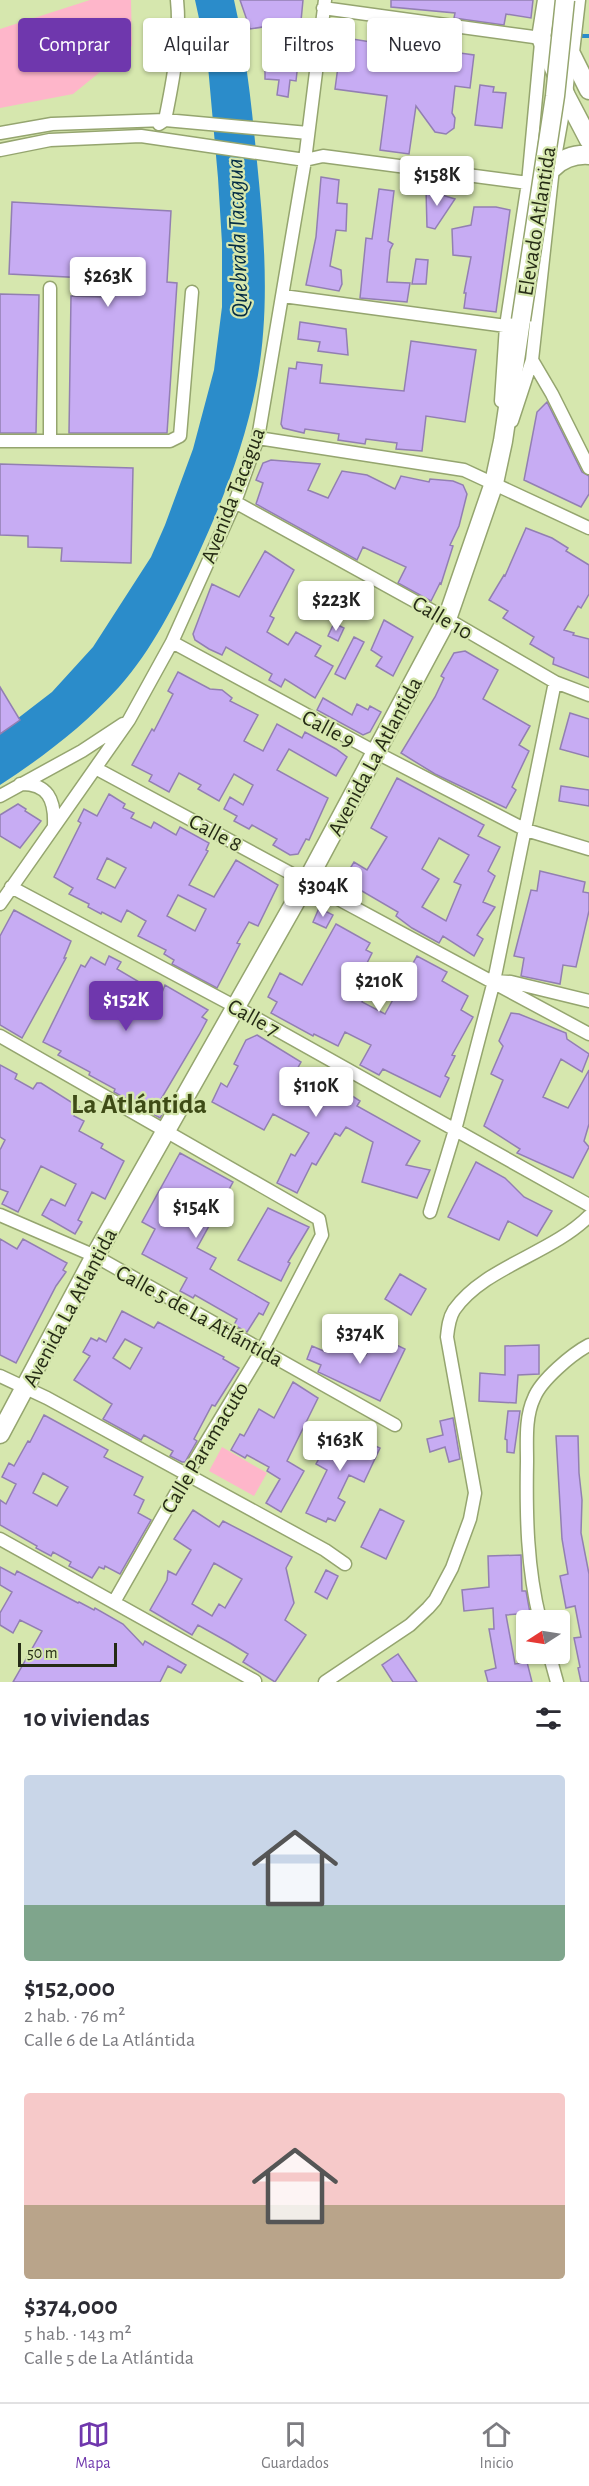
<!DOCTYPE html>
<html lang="es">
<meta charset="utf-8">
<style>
:root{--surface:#fff;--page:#f7f7f7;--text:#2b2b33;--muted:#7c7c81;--line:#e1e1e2;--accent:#6f37ad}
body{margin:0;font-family:"Alegreya Sans",sans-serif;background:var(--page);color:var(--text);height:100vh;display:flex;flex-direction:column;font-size:22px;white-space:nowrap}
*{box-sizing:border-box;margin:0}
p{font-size:20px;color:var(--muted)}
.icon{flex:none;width:33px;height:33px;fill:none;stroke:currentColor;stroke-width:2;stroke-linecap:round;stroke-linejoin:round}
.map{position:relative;height:1682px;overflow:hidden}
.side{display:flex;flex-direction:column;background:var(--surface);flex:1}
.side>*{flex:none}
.banner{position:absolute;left:18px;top:18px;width:554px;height:54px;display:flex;gap:12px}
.needle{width:39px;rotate:258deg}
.fabs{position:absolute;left:516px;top:1610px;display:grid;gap:12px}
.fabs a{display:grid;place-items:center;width:54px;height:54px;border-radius:6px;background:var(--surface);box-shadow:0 2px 4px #0004;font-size:30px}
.scale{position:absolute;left:18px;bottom:15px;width:99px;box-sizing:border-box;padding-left:6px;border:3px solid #252b15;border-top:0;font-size:16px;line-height:21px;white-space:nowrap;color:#252b15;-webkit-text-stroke:4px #d6e7ae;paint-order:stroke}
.price{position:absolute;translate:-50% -51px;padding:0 14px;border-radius:6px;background:#fff;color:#222;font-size:20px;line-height:39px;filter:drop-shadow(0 2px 3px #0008)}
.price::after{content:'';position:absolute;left:50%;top:36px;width:18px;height:14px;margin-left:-9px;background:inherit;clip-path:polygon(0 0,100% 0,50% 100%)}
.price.selected{background:var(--accent);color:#fff}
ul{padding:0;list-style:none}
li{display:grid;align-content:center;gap:12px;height:318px;padding:0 24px}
li span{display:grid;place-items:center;height:186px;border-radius:6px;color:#555}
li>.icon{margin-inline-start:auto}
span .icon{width:108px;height:108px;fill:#fffc;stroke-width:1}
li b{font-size:26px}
h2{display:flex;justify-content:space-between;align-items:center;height:72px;padding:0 24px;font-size:26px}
.tag{padding:0 21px;border-radius:6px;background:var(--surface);box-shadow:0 2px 4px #0004;font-size:21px;line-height:54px}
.tag.selected{background:var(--accent);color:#fff}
.menu{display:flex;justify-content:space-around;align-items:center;height:84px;border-top:2px solid var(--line);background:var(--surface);font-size:16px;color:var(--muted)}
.menu a{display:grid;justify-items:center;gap:3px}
.menu .selected{color:var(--accent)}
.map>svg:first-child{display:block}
.green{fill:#feb6ca}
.water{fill:#2b8cca}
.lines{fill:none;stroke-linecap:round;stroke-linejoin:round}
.stream{stroke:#2b8cca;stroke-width:4}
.building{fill:#c7acf3;stroke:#927fb2;stroke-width:1.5;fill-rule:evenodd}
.street-casing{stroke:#95a56f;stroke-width:15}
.secondary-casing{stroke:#95a56f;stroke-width:21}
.street{stroke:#fff;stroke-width:12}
.secondary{stroke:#fff;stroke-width:18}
.secondary-bridge-casing{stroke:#95a56f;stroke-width:21;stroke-linecap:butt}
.secondary-bridge{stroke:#fff;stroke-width:18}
.labels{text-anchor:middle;stroke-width:4.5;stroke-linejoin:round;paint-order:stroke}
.street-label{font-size:22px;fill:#252b15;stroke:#d6e7ae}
.water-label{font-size:24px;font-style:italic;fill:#032c45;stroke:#d6e7ae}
.district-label{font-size:28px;font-weight:bold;fill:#3e4b16;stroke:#d6e7ae}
</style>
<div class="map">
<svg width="589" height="1682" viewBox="0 0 589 1682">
<rect width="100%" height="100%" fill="#d6e7ae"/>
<path class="green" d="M90 0H131L132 46 73 94 0 108V29Z
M222 1447 267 1473 254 1496 209 1471Z"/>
<path class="water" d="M195 0H234C246 53 252 107 257 162 264 232 270 304 258 375 247 439 223 501 196 559 175 604 152 650 119 687 84 726 43 757 0 785V732L52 692 93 647 151 557 165 525 193 449 214 370 222 307V243L218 178 207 55Z"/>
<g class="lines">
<path class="stream" d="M579 33 582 36H589"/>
</g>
<path class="building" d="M240 0H303L301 21 250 29Z
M391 0H533L531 18 506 14 504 25 454 18 455 13 391 7Z
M346 38 452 55 453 52 474 55 470 88 455 86 452 113 455 118 454 128 446 134 435 132 416 106 409 154 380 150 387 96 335 89 341 44Z
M299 54 296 81 290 80 288 97 277 95 279 80 265 79V56Z
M480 85 494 87 493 92 506 93 502 128 475 125Z
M321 177 339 180 337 203 347 204 346 231 336 230 330 266 341 270 342 284 339 291 306 285 316 237Z
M379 189 394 191 388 241 393 244 390 250 387 282 410 283 407 302 360 298 366 238 372 239Z
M426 189 443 190 442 195 455 199 435 229 427 227Z
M12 202 171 211 167 282 177 283 167 433H69L71 296 105 297 106 279 9 274Z
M474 207H496L510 210 496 312 464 308 466 293H464L471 257 453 255 452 229 471 225Z
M416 259 428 260 426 284H412Z
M0 294 39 295 36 433H0Z
M300 322 346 329 348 355 318 351 320 342 298 339Z
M411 341 476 350 465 422 426 416 422 451 396 449 397 443 366 439 365 444 338 440 339 434 305 429 304 433 283 428 281 424 289 368 296 369 297 362 322 365 320 383 404 391Z
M547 402 582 472 589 476V494L581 507 524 480 537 412Z
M271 460 320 464 308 490 328 498 342 471 367 475 395 489 401 476 429 482 430 479 453 481 463 485 467 494 459 526 450 545 453 546 441 584 440 583 431 601 398 583 406 567 363 547 357 560 256 504 263 483 256 480 263 463Z
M0 464 133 468 131 563 61 561 62 548 28 547V536L0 535Z
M526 528 552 538 568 548 566 551 589 565V594L581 608 578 606 564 630 574 633 573 635 589 639V678L553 664 554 658 530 644 534 637 503 618 508 611 489 600 504 575 505 576Z
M265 551 294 570 270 616 274 618 267 632 288 645 296 632 321 646 315 656 333 666 315 698 285 679 281 687 269 680 272 674 226 647 222 655 209 649 195 640 193 634 212 584 239 597Z
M384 620 413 637 393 676 376 666 382 657 371 650Z
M334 623 344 628 338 641 328 636Z
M354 637 364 642 345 679 335 674Z
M465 651 498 670 483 699 530 726 519 745 529 751 512 787 516 790 506 808 435 774 401 753 435 697 444 678 441 676 454 653Z
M178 672 210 689 222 690 232 698 230 701 258 715 244 741 263 751 277 724 302 738 305 732 336 749 347 757 336 776 289 749 277 770 328 798 309 840 306 839 298 854 290 855 273 845 277 839 252 825 249 829 234 821 237 816 224 809 230 797 243 805 253 785 234 774 219 801 198 789 201 785 179 773 169 792 149 781 152 775 132 765 152 729 154 731 173 694 168 691Z
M0 687 20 720 0 734Z
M323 698 352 715 357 704 368 710 370 706 381 712 370 732 363 735 317 710Z
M570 713 589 719V757L560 749Z
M397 778 484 825 478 836 500 847 488 871 495 876 483 902 495 907 477 935 483 939 474 956 443 936 439 943 412 928 396 916 398 912 343 880 354 862 367 870 387 837 371 828ZM439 838 469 855 454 882 461 885 446 921 422 907 439 879 422 869Z
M561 786 589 790V806L559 801Z
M109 794 125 804 123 808 134 813 131 818 151 828 154 822 176 835 180 827 209 843 206 850 208 851 189 885 214 897 236 860 278 885 258 926 249 922 237 943 240 944 217 988 172 964 174 960 164 954 166 950 138 936 146 921 127 910 121 922 102 912 101 914 88 907 89 904 69 894 73 888 54 877 81 823 78 821 84 809 97 816ZM107 858 126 868 115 888 97 879ZM178 895 206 909 195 931 167 916Z
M18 804 26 809 25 811 41 821 20 848 0 836V815Z
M540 871 585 882 583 892 589 893V911L576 967 563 965 560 984 521 976 524 958 514 956 531 890 537 891Z
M319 908 333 915 326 928 313 922Z
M14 910 71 941 64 958H66L22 1038 0 1025V936Z
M336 924 370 943 366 950 372 953 353 991 364 997 362 1002 385 1014 417 956 447 972 442 981 468 996 461 1010 473 1017 452 1055 455 1056 445 1076 449 1078 440 1097 383 1069 379 1075 360 1065 371 1045 345 1032 338 1046 314 1034 313 1036 271 1013 277 1002 268 997 280 973 302 985Z
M109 956 121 962 117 969 161 995 165 985 208 1010 202 1017 207 1020 199 1035 161 1099 168 1104 160 1118 114 1092 115 1089 89 1075 90 1072 58 1055 61 1051 43 1042 81 965 85 967 91 957 105 965Z
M511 1013 519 1014 566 1033 567 1039 589 1054 582 1072 561 1059 543 1097 568 1108 589 1070V1124L584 1141 589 1147 573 1178 517 1153 520 1149 484 1126 503 1080 491 1074 503 1046 499 1041Z
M257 1035 301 1062 295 1073 319 1088 325 1078 360 1101 357 1106 420 1141 406 1165 430 1170 417 1198 362 1182 373 1142 346 1127 340 1136 335 1133 316 1165 312 1163 297 1193 277 1183 291 1154 295 1156 309 1133 273 1114 264 1130 212 1102 221 1083 227 1087 238 1066 234 1064 246 1040Z
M0 1065 17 1074 15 1079 33 1089 37 1083H41L79 1107 74 1116 84 1121 79 1131 103 1144 101 1148 124 1161 105 1199 92 1192 78 1220 82 1222 75 1234 42 1215 51 1199 65 1206 76 1184 41 1166 18 1212 2 1204 8 1192 0 1189V1150L5 1140 0 1137Z
M180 1153 233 1182 197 1248 216 1258 210 1269 269 1303 263 1315 259 1313 247 1332 234 1325 237 1319 195 1295 193 1298 180 1291 187 1278 142 1254 155 1229 142 1222Z
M476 1162 505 1178 524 1197 552 1211 537 1236 508 1221 499 1240 448 1217Z
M268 1208 309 1227 288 1262 290 1263 281 1281 238 1260Z
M0 1239 17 1249 23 1239 67 1263 63 1270 66 1272 56 1286 16 1363 0 1355Z
M400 1274 426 1289 411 1315 385 1299Z
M122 1311 154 1328 158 1322 224 1357 223 1359 239 1368 215 1406 212 1405 194 1439 197 1441 185 1462H182L170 1456 173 1451 144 1435 141 1440 103 1419 112 1404 74 1380 90 1356 83 1352 91 1338 97 1341 99 1338 106 1342ZM125 1339 142 1348 130 1369 113 1358Z
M376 1335 405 1349 380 1401 318 1372 321 1365 307 1359 312 1346 326 1352 334 1338 366 1355Z
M539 1345V1374L518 1375 516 1403 479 1401 480 1373 505 1375V1346Z
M293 1382 318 1398 287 1461 304 1471 281 1512 266 1503 280 1479 267 1471 269 1467 247 1455 245 1458 231 1450 240 1434 244 1436 259 1409 274 1418Z
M508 1411H520L514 1453 507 1452V1440L505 1439Z
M44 1415 108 1450 104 1457 143 1477 134 1495 144 1500 138 1513 151 1520 120 1574 105 1566 104 1569 99 1567 92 1578 69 1566 71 1562 53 1552 51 1556 36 1548 37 1546 0 1525V1500L6 1504 16 1484 2 1477 9 1463 14 1466 28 1441 30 1442ZM43 1473 68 1487 57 1506 33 1493Z
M453 1418 460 1459 449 1462 445 1447 430 1452 427 1439 443 1435 440 1421Z
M336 1428 358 1440 359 1438 380 1448 364 1482 349 1475 338 1498 345 1502 335 1521 328 1518 326 1522 306 1513 327 1470 316 1464Z
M556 1436H578L579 1473 582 1500 581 1533 589 1574V1682H581L578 1668 580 1667 574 1638 581 1637 575 1606 566 1608 560 1576 568 1574 562 1539Z
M380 1509 404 1521 386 1559 361 1547Z
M193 1510 219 1527 223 1521 292 1557 286 1568 294 1603 285 1620 306 1635 275 1682 243 1662 248 1654 230 1643 198 1625 192 1635 150 1610 167 1580 168 1571 176 1575 191 1550 174 1539ZM214 1563 242 1579 225 1608 219 1604 212 1616 192 1604Z
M521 1555 522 1591H526L530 1613 506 1615 515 1664 527 1662 532 1682H488L485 1671 496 1668 489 1629H494L493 1608 464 1611 462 1590 489 1587 488 1556Z
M0 1567 15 1575 17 1571 78 1603 79 1602 94 1610 95 1608 123 1624 143 1645 145 1641 186 1665 181 1673 168 1666 160 1682H13L42 1631 20 1620 13 1633 0 1625V1613L12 1592 0 1585Z
M326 1570 338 1576 327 1599 315 1592Z
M398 1654 417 1682H393L382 1665Z"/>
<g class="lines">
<g class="street-casing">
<path id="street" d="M323 8 541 38 548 42
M159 124 165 120C173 81 181 40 177 0
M0 133 52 124 165 120 308 133
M0 150 50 140 141 136 305 160 323 156 528 183H549
M283 296 506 326
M532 360 552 394 589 468
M501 401 506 326 528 183 541 43
M512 421 532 360 553 168 566 96 570 54
M258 438 464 470 589 528
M0 441H170L180 436 192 292
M50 441V288
M235 502 447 619 555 682 589 695
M172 642 377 753 526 830 589 849
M97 769 589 1034
M20 784C48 783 55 800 54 825
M0 796 82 751 123 724
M11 887 236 1007 589 1205
M0 904 129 720 172 642 235 502 258 438 305 160 325 0
M495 981 511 982 589 1001
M0 1036 319 1219 322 1235 262 1350 187 1474 114 1602
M430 1212 455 1130 494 981 555 682
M0 1215 95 1256 395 1425
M0 1376 47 1398 325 1550 345 1564
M0 1539 255 1681
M540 1620C527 1568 526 1515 527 1461 527 1441 525 1417 534 1398 541 1380 572 1354 589 1345
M549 1653 557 1682
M325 1682 410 1625 428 1608 435 1600 452 1568 470 1519 475 1493 447 1337C448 1327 449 1318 454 1310 484 1267 551 1254 589 1216"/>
</g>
<g class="secondary-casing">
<path id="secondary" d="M547 0 541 38 566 96 589 140
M576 0 570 52 589 90
M553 168C563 158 575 154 589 155
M0 1434 95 1256 307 881 447 619 494 483 503 441 521 320"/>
</g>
<use href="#street" class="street"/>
<use href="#secondary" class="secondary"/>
<g class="secondary-bridge-casing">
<path id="secondary-bridge" d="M521 320 555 96 565 0"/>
</g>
<use href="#secondary-bridge" class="secondary-bridge"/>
</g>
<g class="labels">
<g class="street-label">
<text transform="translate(536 221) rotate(-81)" y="8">Elevado Atlantida</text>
<text transform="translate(232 495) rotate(-69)" y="8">Avenida Tacagua</text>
<text transform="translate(443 617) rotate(30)" y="8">Calle 10</text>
<text transform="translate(329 728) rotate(28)" y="8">Calle 9</text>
<text transform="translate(374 756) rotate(-62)" y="8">Avenida La Atlantida</text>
<text transform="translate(216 832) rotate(28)" y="8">Calle 8</text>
<text transform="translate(254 1017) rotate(29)" y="8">Calle 7</text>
<text transform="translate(69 1307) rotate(-62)" y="8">Avenida La Atlantida</text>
<text transform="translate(200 1315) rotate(29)" y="8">Calle 5 de La Atlántida</text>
<text transform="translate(204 1447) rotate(-59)" y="8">Calle Paramacuto</text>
</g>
<g class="water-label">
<text transform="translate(237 238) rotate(-92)" y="8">Quebrada Tacagua</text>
</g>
<g class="district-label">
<text x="139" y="1113">La Atlántida</text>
</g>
</g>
</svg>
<div class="fabs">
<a><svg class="needle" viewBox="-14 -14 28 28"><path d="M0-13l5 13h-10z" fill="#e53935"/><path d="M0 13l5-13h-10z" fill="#7c7c81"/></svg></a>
</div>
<div class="scale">50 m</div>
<b class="price" style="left:437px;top:207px">$158K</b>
<b class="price" style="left:108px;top:308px">$263K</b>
<b class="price" style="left:336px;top:632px">$223K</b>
<b class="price" style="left:323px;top:918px">$304K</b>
<b class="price" style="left:379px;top:1013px">$210K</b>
<b class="price selected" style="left:126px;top:1032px">$152K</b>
<b class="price" style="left:316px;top:1118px">$110K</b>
<b class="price" style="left:196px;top:1239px">$154K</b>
<b class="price" style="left:360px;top:1365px">$374K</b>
<b class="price" style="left:340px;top:1472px">$163K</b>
<div class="banner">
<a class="tag selected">Comprar</a>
<a class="tag">Alquilar</a>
<a class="tag">Filtros</a>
<a class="tag">Nuevo</a>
</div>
</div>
<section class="side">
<h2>10 viviendas<svg class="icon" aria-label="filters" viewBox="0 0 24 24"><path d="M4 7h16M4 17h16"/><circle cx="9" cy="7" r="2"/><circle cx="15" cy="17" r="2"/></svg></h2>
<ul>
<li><span style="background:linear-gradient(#c9d6e8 70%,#7fa58c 0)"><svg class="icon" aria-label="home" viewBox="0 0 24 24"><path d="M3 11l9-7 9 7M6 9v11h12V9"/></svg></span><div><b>$152,000</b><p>2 hab. · 76 m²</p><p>Calle 6 de La Atlántida</p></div></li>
<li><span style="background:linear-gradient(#f6c9c9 60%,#b9a48a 0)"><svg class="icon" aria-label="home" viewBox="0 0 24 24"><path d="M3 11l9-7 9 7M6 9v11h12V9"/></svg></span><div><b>$374,000</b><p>5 hab. · 143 m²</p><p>Calle 5 de La Atlántida</p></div></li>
</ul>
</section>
<nav class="menu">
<a class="selected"><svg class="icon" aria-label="map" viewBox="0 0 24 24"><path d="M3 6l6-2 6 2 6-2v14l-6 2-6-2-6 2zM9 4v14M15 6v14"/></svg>Mapa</a>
<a><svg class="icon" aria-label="saved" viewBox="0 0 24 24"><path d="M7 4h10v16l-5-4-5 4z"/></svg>Guardados</a>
<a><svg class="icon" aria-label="home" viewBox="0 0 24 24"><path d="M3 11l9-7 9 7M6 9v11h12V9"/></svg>Inicio</a>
</nav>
